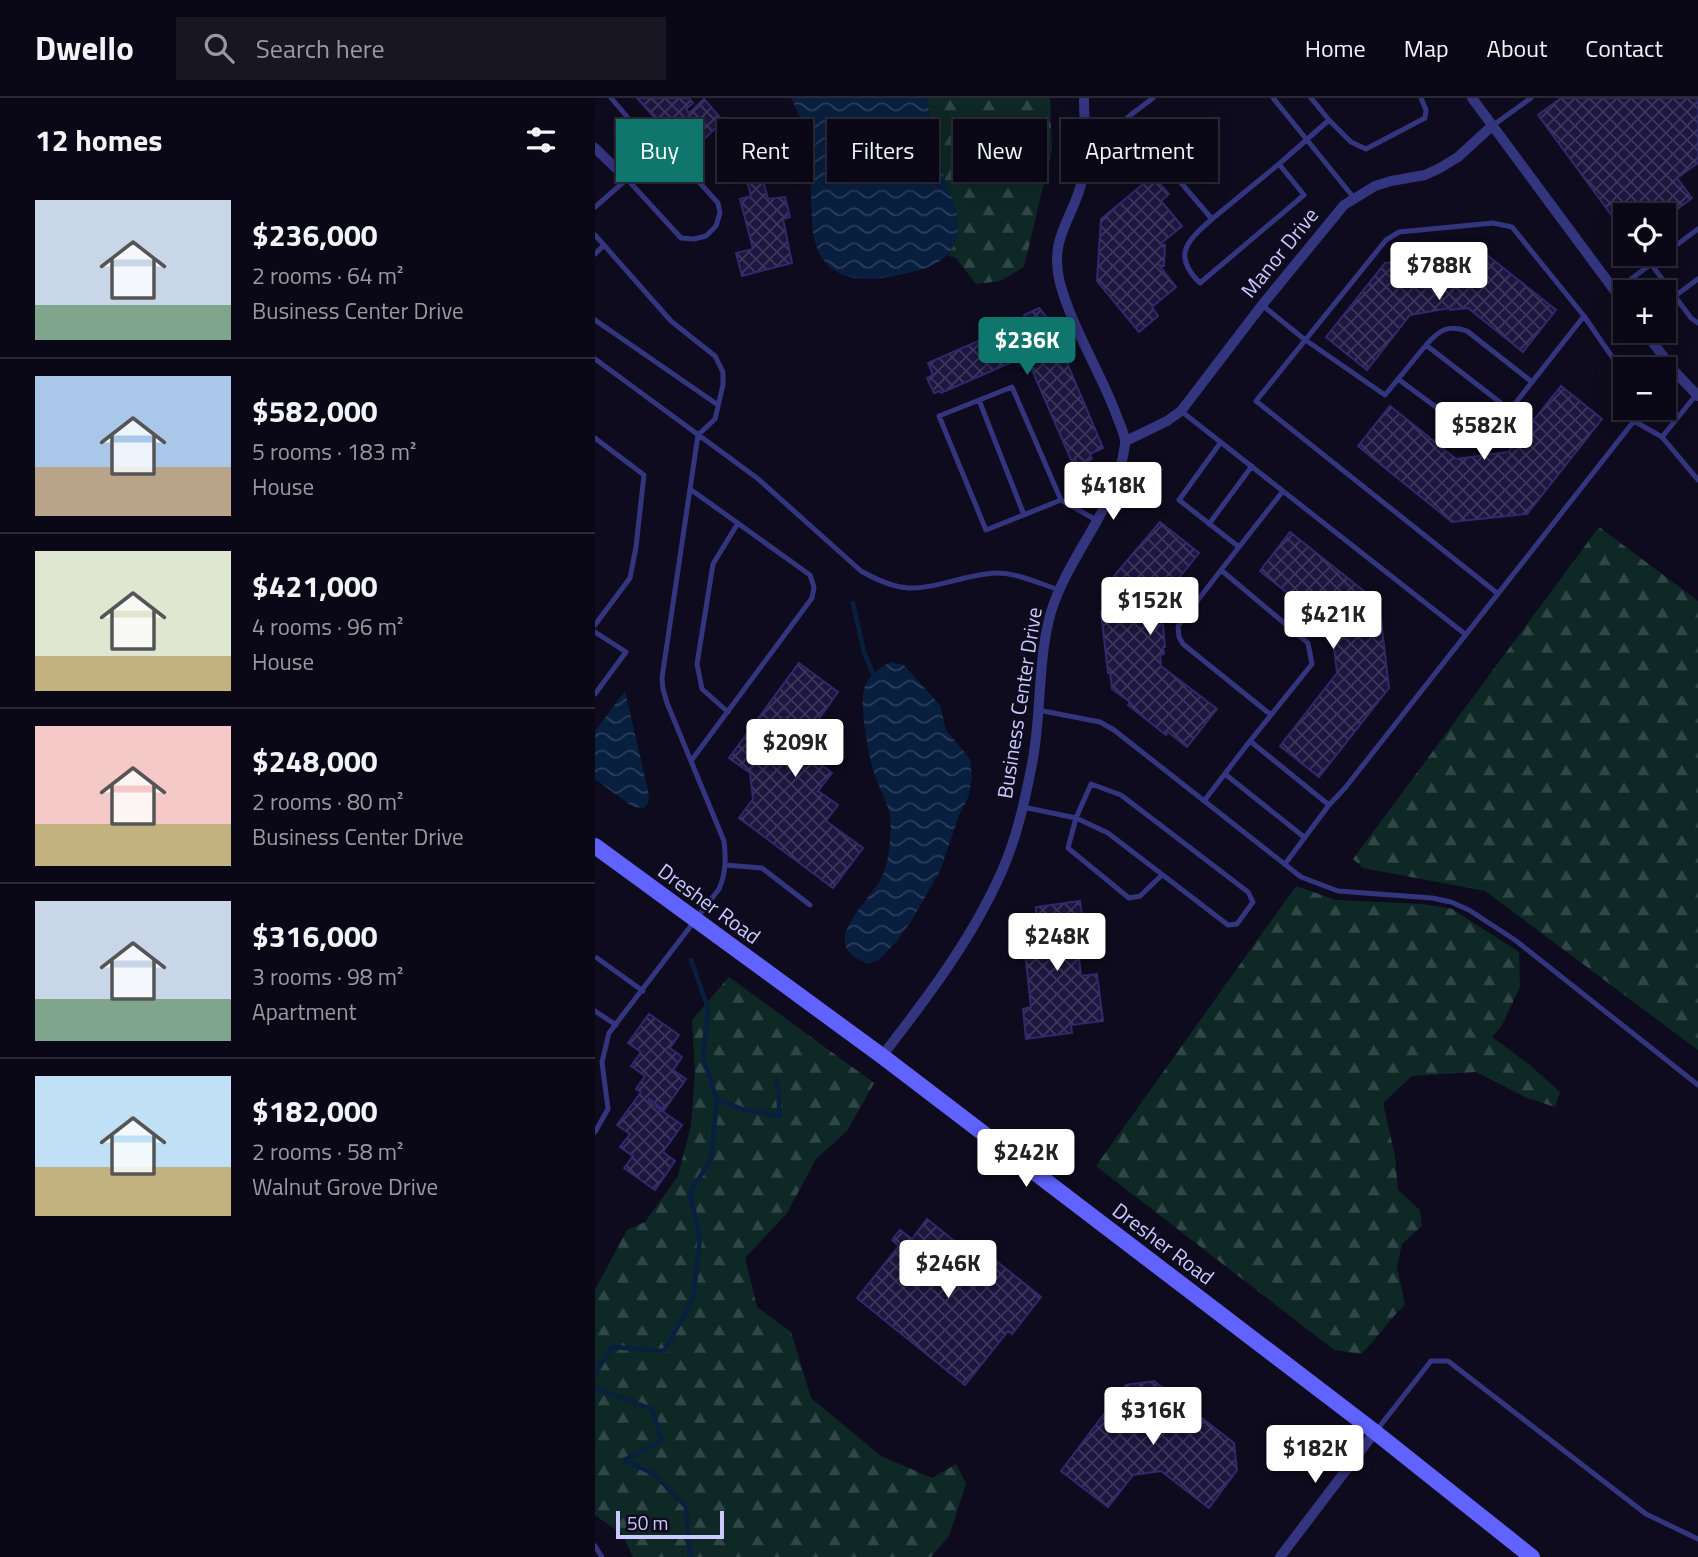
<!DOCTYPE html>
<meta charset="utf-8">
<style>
:root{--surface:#0a0816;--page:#181623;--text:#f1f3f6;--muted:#999aa1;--line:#2a2935;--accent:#0f766e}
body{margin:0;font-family:"Titillium Web",sans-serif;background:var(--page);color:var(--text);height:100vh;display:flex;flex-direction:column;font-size:26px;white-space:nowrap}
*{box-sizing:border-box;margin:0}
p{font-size:23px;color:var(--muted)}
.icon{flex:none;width:38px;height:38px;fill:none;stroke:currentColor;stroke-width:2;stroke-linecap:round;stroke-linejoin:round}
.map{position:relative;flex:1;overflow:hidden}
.details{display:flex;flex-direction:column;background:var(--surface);width:595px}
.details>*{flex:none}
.banner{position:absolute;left:21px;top:21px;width:665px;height:63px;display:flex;gap:14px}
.fabs{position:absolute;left:1018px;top:105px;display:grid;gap:14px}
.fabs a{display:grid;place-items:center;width:63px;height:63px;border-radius:0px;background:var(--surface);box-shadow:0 4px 18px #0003,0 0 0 2px var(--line);font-size:35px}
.scale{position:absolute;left:21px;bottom:18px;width:108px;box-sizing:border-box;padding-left:7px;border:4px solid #ccc9ff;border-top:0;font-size:19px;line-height:24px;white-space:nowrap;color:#ccc9ff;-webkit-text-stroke:5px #0e0b1e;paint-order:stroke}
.price{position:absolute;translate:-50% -60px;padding:0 16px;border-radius:7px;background:#fff;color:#222;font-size:23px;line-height:46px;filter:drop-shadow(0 2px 4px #0008)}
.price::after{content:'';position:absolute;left:50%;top:42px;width:21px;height:16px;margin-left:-10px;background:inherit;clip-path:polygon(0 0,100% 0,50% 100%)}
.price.on{background:var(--accent);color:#fff}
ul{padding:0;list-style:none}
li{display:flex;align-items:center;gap:21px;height:175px;padding:0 35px}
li+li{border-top:2px solid var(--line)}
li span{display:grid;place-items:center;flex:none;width:196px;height:140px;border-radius:0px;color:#555}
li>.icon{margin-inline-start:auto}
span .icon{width:84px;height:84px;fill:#fffc;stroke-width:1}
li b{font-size:30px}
h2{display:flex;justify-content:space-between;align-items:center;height:84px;padding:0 35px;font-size:30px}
.pill{padding:0 24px;border-radius:0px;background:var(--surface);box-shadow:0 4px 18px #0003,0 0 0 2px var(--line);font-size:24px;line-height:63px}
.pill.on{background:var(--accent);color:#fff}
header{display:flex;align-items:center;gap:42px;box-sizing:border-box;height:98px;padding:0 35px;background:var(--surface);border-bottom:2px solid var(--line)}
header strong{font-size:33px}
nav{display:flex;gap:38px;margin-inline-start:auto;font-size:24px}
.search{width:490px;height:63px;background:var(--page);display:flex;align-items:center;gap:18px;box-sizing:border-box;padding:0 24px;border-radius:0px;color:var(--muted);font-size:26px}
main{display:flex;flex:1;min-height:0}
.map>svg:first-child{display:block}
.forest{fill:url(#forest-firs)}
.water{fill:url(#water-waves)}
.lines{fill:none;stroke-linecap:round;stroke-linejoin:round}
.stream{stroke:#091f3f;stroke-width:4.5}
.building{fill:url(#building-cross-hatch);stroke:#32286d;stroke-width:2}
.service{stroke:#34357f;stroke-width:5}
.minor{stroke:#34357f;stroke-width:10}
.secondary{stroke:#6063ff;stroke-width:16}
.labels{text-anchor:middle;stroke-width:5;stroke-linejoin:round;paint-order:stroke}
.street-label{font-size:21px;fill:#ccc9ff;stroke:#0e0b1e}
</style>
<header>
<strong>Dwello</strong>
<div class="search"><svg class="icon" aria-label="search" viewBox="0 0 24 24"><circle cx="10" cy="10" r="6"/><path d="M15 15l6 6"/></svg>Search here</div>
<nav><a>Home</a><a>Map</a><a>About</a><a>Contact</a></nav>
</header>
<main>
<section class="details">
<h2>12 homes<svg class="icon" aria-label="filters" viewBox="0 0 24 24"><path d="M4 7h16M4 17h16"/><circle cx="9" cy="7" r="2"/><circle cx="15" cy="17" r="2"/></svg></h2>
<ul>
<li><span style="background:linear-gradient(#c9d6e8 75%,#7fa58c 0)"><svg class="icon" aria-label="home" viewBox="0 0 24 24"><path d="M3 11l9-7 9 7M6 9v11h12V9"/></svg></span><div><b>$236,000</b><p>2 rooms · 64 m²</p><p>Business Center Drive</p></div></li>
<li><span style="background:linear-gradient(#a9c7e8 65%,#b9a48a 0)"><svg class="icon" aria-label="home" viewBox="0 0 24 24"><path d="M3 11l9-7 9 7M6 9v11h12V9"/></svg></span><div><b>$582,000</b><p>5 rooms · 183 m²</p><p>House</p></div></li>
<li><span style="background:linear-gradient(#dfe7d0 75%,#c2b280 0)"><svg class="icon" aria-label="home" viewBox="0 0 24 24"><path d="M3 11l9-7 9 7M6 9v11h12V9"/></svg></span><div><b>$421,000</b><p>4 rooms · 96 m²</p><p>House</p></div></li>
<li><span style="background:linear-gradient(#f6c9c9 70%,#c2b280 0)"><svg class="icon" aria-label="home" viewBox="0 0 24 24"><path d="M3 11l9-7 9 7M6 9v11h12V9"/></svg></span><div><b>$248,000</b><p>2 rooms · 80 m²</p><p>Business Center Drive</p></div></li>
<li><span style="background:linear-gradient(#c9d6e8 70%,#7fa58c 0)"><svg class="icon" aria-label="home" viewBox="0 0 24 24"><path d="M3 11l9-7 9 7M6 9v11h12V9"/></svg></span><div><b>$316,000</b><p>3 rooms · 98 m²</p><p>Apartment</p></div></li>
<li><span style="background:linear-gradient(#bfe0f5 65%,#c2b280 0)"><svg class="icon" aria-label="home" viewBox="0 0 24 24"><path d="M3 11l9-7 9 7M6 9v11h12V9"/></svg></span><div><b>$182,000</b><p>2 rooms · 58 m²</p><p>Walnut Grove Drive</p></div></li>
</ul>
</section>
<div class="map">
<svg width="1103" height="1459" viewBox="0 0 1103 1459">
<defs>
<pattern id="forest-firs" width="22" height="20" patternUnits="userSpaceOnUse" patternTransform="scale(1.75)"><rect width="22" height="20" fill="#0e2826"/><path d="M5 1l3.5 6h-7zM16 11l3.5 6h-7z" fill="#304647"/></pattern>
<pattern id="water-waves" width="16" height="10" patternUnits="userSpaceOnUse" patternTransform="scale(1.75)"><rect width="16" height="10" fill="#091f3f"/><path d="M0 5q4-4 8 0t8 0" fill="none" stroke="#2c3e5c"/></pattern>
<pattern id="building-cross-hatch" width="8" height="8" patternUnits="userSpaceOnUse" patternTransform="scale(1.75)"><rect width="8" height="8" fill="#1d1740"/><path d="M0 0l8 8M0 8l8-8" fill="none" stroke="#3d375d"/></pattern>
</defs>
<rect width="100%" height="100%" fill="#0e0b1e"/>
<path class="forest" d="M332 0H455L457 51 429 169 405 183 381 186 360 159 353 158C372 122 355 104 346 70 339 47 336 23 332 0Z
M1004 429 1103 503V952L890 793 768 770 758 761Z
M701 788 741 802 827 806 857 811 924 854 925 889 907 927 897 939 936 968 965 994 960 1009 932 1000 881 974 817 978 788 1005 800 1058 803 1092 825 1112 827 1128 807 1146 802 1168 810 1207C793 1222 783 1240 766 1256L739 1252 501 1068Z
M134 879 279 985 252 1033 221 1061 192 1115 150 1160 162 1209 196 1234 216 1300 286 1358 337 1380 361 1366 371 1386 354 1438 336 1459H38L27 1436 0 1417V1192L32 1132 50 1124 83 1078 96 1027 100 975 97 922Z"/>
<path class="water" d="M196 0H332C336 24 339 50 347 73 351 87 360 103 362 118 369 167 326 173 288 180 264 183 242 181 227 160 215 142 217 113 216 92 214 60 211 28 196 0Z
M297 564 309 567 345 607 351 632 375 661 377 679 374 697 363 720 345 773 317 822 300 845 284 862 274 866C218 847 275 805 288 777 292 765 295 753 295 740 296 733 296 726 295 719 293 704 285 692 280 678 274 661 263 604 270 588 276 576 285 568 297 564Z
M30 593 54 697 53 705 49 710 38 709 0 681V633Z"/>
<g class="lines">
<path class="stream" d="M258 505 269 554 279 578
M96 862 113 910 108 959 122 1002
M0 1276 17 1249 69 1253 95 1207 99 1194 105 1140 95 1095 116 1061 122 1002 150 1012 185 1018 182 983
M0 1290 57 1311 67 1343 29 1362 59 1376 91 1409 95 1459"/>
</g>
<path class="building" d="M42 0H94L98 5 91 11 94 15 109 1 128 23 106 44 99 37 86 49Z
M966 0H1103V65L1082 80 1097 100 1069 121V117H1031V131L1026 130 943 17Z
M166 75 173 101 190 99 195 119 188 121 197 165 147 178 141 155 158 151 145 101 156 98 151 79Z
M558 78 574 96 566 103 587 128 565 146 570 147 569 168 564 167 581 189 557 209 563 218 544 234 502 183 506 121Z
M887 153 961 212 928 254 873 210 855 212V210L815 217 772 272 731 239 790 165Z
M444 210 454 222 508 350 495 356 497 361 483 368 480 362 477 364 431 258 346 295 345 293 339 295 332 280 338 277 333 265 431 222 429 217Z
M966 288 1007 321 932 416 857 424 763 348 795 308 861 361 913 354Z
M565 424 604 455 560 510 561 520H565L566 527H568L570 549H568L569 556 565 557 566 568 622 611 592 649 573 634 571 637 533 607 535 604 517 591 515 574 513 575 506 514H509L507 497 521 480 519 478Z
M695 434 784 505 794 590 724 679 685 648 742 575 737 531 665 473Z
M204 565 243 594 217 631 233 642 219 661 237 675 223 693 243 707 231 723 268 750 238 790 144 720 158 701 155 675 134 660Z
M485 803 489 831H481L486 878 502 876 508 923 476 927 477 935 431 941 428 911 436 909 426 818 441 816V809Z
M54 916 84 937 75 950 87 959 78 972 91 981 69 1012 54 1001 53 1003 87 1027 68 1054 80 1063 60 1092 29 1070 38 1058 25 1049 35 1036 22 1027 46 994 41 991 50 978 36 968 46 954 33 945Z
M332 1121 388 1166 395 1158 446 1199 417 1236 413 1233 370 1287 262 1200 304 1148 297 1142 305 1132 317 1141Z
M559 1283 639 1345 642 1372 614 1410 566 1373 538 1377 513 1409 466 1373 531 1287Z"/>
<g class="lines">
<path class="service" d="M16 0 63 55 86 64 123 105 125 115 121 128 111 138 99 141 86 140 32 81 63 55
M558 0 533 19 539 30 617 121C593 142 576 157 605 185L709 97 684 66 734 22 756 44 771 51 830 20 831 12 826 0
M678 0 759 100
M716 0 734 22
M897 28 936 0
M0 109 32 81
M617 121 684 66
M0 137 76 223 120 258 128 274V287L120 321 103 337 67 580 68 591 72 605 129 743C131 760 131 775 124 791L14 935 7 964 13 1011 0 1034
M0 156 9 147
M1056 166 1096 220 1103 225
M1020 193 1103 131
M1080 198 1103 181
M667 207 709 241 790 297 831 247 915 312 989 218 1024 269 1031 292
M0 222 123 307
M831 247C844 232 854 226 872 233L937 284
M0 261 162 380 266 473C310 498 324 491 370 480 380 478 391 475 402 475 423 475 445 486 465 492
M803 281 876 335C896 340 903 326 915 312
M384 302 429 417
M1035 310 1039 323
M586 313 870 536
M1067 339 1103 382
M0 340 49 377 41 449 35 480 0 527
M626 344 584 402 644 449
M95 391 215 477 219 489 217 500 96 663
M688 393 626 472 713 545 717 566 655 643 734 707
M466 402 391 432 344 318 417 289 466 402 501 422
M614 426 657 368
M626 472 583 528 584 539 588 546 676 617
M902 495 661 303 791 142 804 134 898 125 917 129 989 218
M0 534 31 554 0 596
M443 612 505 624 519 632 706 779 743 793 837 800 856 804 874 812 920 842 1103 987
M133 614 107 591 102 566 118 466 143 425
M630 676 709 739
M609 703 655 643
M428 709 481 720 513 735 633 827 642 826 658 804 653 794 526 697 496 686 481 720 473 750 534 800 545 798 567 777
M690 766 734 707 750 690 1039 323 1067 339 1101 297
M130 767 167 770 215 807
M2 860 48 893
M0 913 21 927
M781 1333 836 1263H853L1051 1416 1103 1441
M0 1448 7 1459"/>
<path class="minor" d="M877 0 1031 208
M0 50 32 81
M1049 233 1081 275 1103 298
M531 343 572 323 586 313 667 207 749 107 780 88 796 83 830 77 845 70 863 59 897 28
M287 958C332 900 377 841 407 773 422 739 430 702 437 666 447 616 442 563 456 514 474 455 523 409 530 346 531 337 524 325 521 316 505 273 477 230 465 185 453 138 480 119 488 79 493 54 489 26 489 0
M685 1459 780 1334"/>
<path class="secondary" d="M0 748 287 958 780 1334 937 1459"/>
</g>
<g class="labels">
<g class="street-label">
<text transform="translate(685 155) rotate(-51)" y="7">Manor Drive</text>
<text transform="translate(425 605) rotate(-81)" y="7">Business Center Drive</text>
<text transform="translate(114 806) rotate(36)" y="7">Dresher Road</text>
<text transform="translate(568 1146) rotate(37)" y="7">Dresher Road</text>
</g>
</g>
</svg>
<div class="fabs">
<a><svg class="icon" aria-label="locate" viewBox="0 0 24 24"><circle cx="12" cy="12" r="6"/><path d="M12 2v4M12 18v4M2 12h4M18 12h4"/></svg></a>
<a>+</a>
<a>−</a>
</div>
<div class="scale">50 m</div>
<b class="price" style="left:844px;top:204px">$788K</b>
<b class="price on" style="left:432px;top:279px">$236K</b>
<b class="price" style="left:889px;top:364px">$582K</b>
<b class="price" style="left:518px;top:424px">$418K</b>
<b class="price" style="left:555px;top:539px">$152K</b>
<b class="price" style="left:738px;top:553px">$421K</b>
<b class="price" style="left:200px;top:681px">$209K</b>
<b class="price" style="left:462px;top:875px">$248K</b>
<b class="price" style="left:431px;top:1091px">$242K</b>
<b class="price" style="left:353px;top:1202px">$246K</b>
<b class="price" style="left:558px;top:1349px">$316K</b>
<b class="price" style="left:720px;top:1387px">$182K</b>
<div class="banner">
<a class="pill on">Buy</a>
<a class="pill">Rent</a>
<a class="pill">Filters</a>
<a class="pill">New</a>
<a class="pill">Apartment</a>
</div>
</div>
</main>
